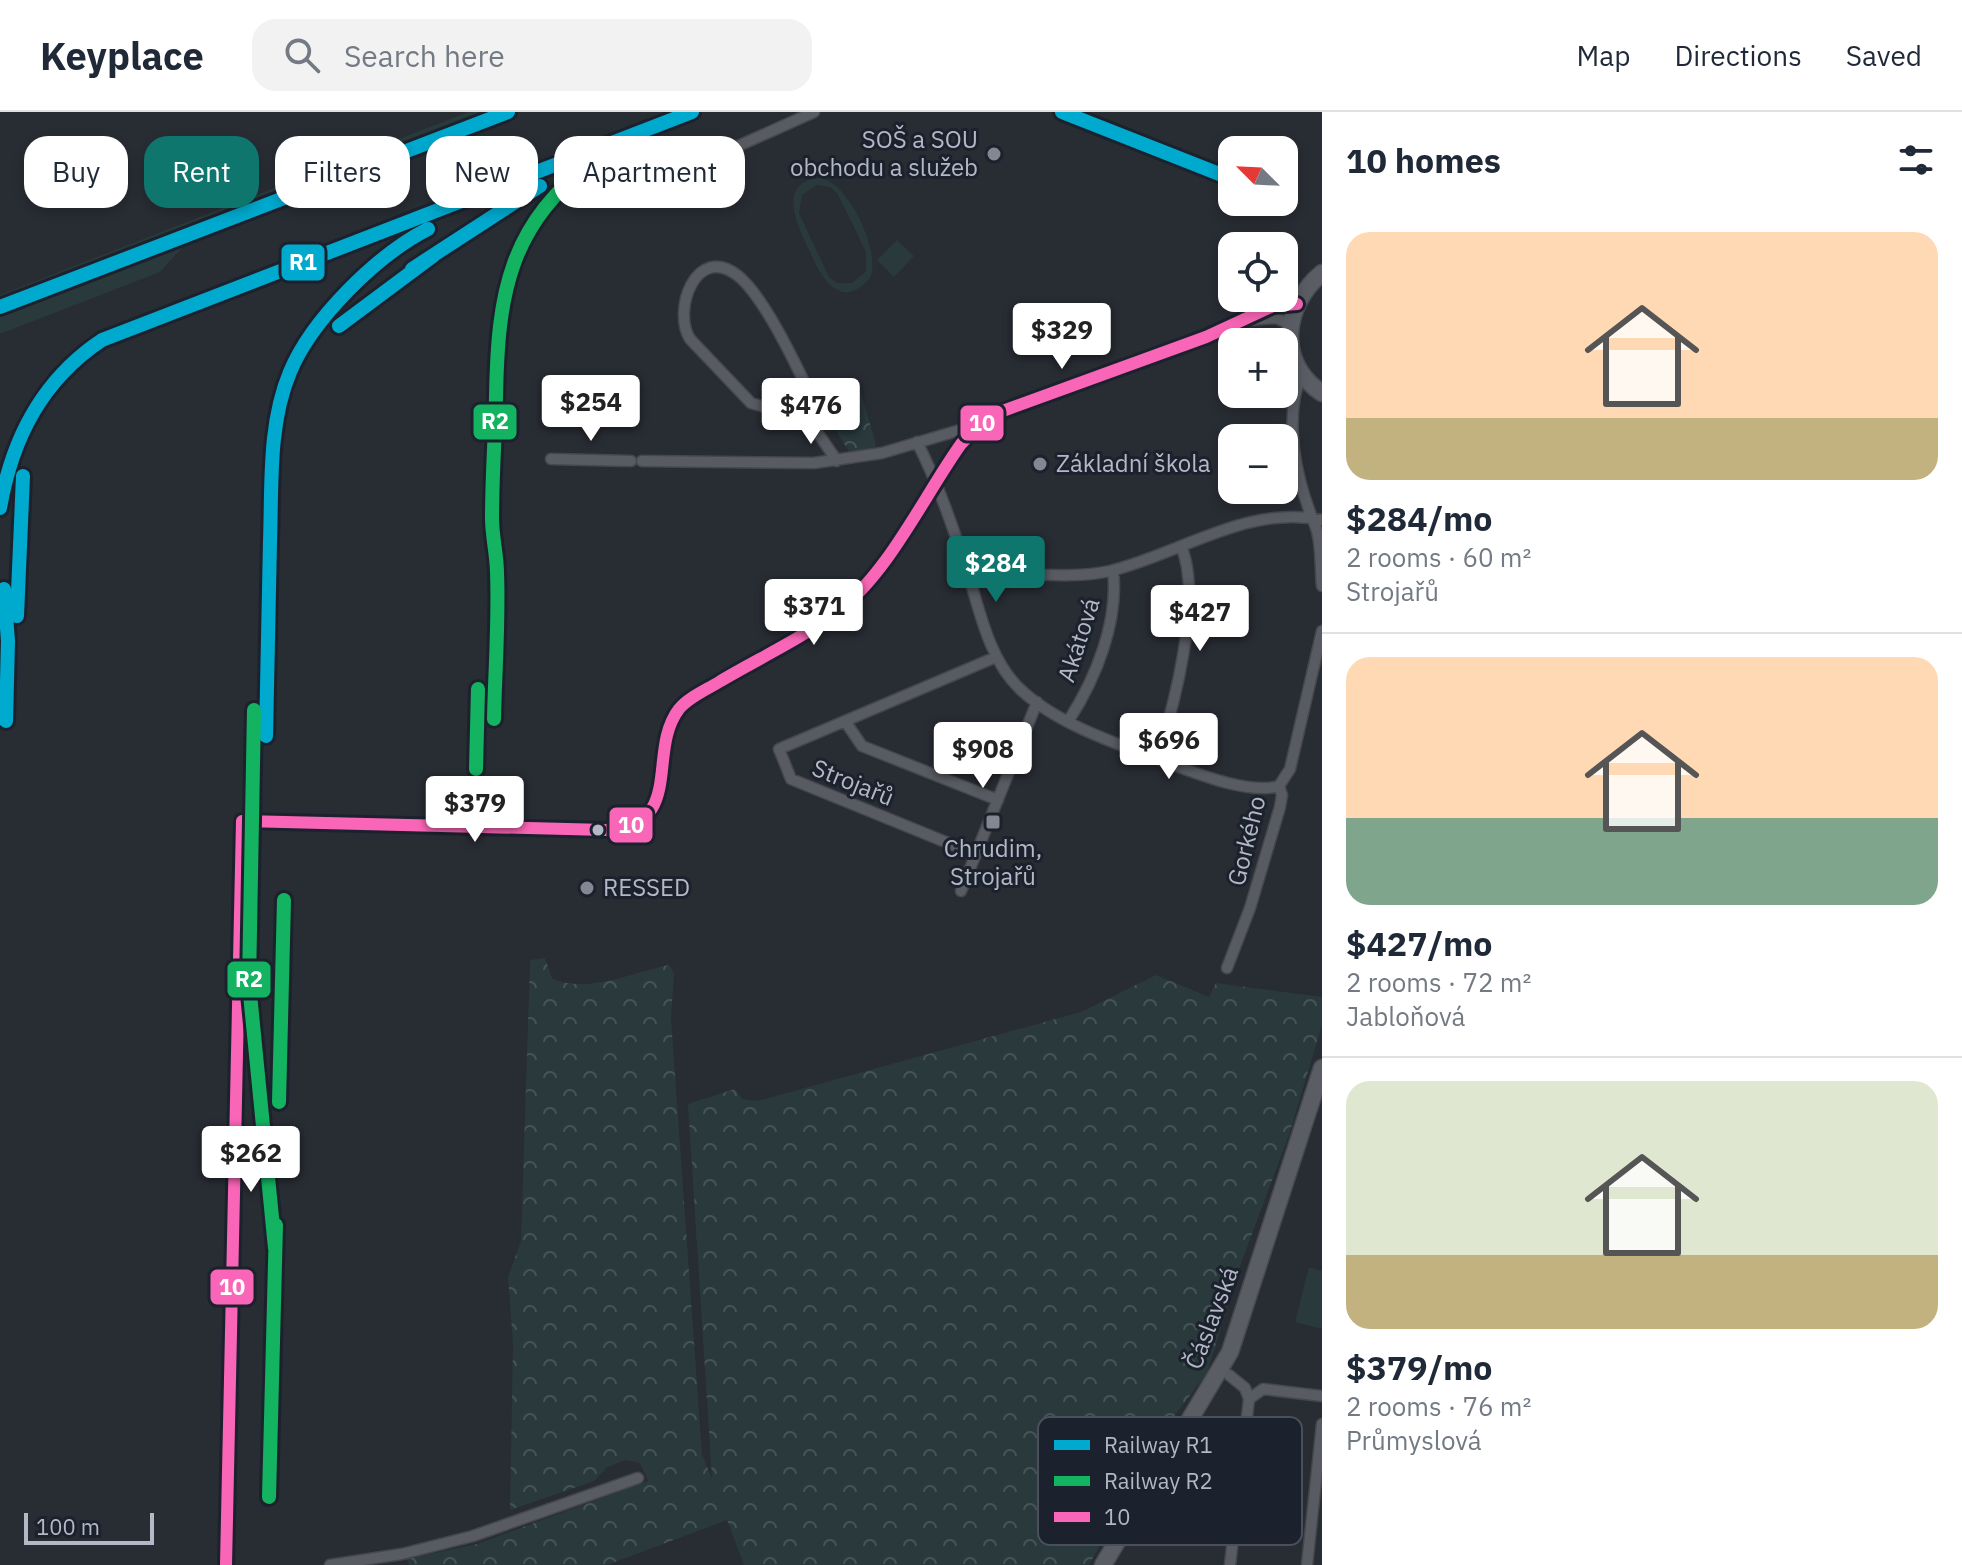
<!DOCTYPE html>
<meta charset="utf-8">
<style>
:root{--surface:#fff;--page:#f2f2f3;--text:#1f2937;--muted:#747a83;--line:#e0e1e3;--accent:#0f766e}
body{margin:0;font-family:"IBM Plex Sans",sans-serif;background:var(--page);color:var(--text);height:100vh;display:flex;flex-direction:column;font-size:30px;white-space:nowrap}
*{box-sizing:border-box;margin:0}
p{font-size:26px;color:var(--muted)}
.icon{flex:none;width:44px;height:44px;fill:none;stroke:currentColor;stroke-width:2;stroke-linecap:round;stroke-linejoin:round}
.map{position:relative;flex:1;overflow:hidden}
.side{display:flex;flex-direction:column;background:var(--surface);width:640px}
.side>*{flex:none}
.guide{position:absolute;left:24px;top:24px;width:760px;height:72px;display:flex;gap:16px}
.needle{width:52px;rotate:294deg}
.tools{position:absolute;left:1218px;top:24px;display:grid;gap:16px}
.tools a{display:grid;place-items:center;width:80px;height:80px;border-radius:16px;background:var(--surface);box-shadow:0 4px 12px #0003;font-size:40px}
.scale{position:absolute;left:24px;bottom:20px;width:130px;box-sizing:border-box;padding-left:8px;border:4px solid #b2b8c5;border-top:0;font-size:22px;line-height:28px;white-space:nowrap;color:#b2b8c5;-webkit-text-stroke:6px #1c222d;paint-order:stroke}
.price{position:absolute;translate:-50% -68px;padding:0 18px;border-radius:8px;background:#fff;color:#222;font-size:26px;line-height:52px;filter:drop-shadow(0 2px 4px #0008)}
.price::after{content:'';position:absolute;left:50%;top:48px;width:24px;height:18px;margin-left:-12px;background:inherit;clip-path:polygon(0 0,100% 0,50% 100%)}
.price.current{background:var(--accent);color:#fff}
ul{padding:0;list-style:none}
li{display:grid;align-content:center;gap:16px;height:424px;padding:0 24px}
li+li{border-top:2px solid var(--line)}
li span{display:grid;place-items:center;height:248px;border-radius:24px;color:#555}
li>.icon{margin-inline-start:auto}
span .icon{width:144px;height:144px;fill:#fffc;stroke-width:1}
li b{font-size:34px}
h2{display:flex;justify-content:space-between;align-items:center;height:96px;padding:0 24px;font-size:34px}
.tag{padding:0 28px;border-radius:24px;background:var(--surface);box-shadow:0 4px 12px #0003;font-size:28px;line-height:72px}
.tag.current{background:var(--accent);color:#fff}
header{display:flex;align-items:center;gap:48px;box-sizing:border-box;height:112px;padding:0 40px;background:var(--surface);border-bottom:2px solid var(--line)}
header strong{font-size:38px}
nav{display:flex;gap:44px;margin-inline-start:auto;font-size:28px}
.search{width:560px;height:72px;background:var(--page);display:flex;align-items:center;gap:20px;box-sizing:border-box;padding:0 28px;border-radius:24px;color:var(--muted);font-size:30px}
main{display:flex;flex:1;min-height:0}
.map>svg:first-child{display:block}
.green{fill:#29393c;fill-rule:evenodd}
.forest{fill:url(#forest-crowns)}
.lines{fill:none;stroke-linecap:round;stroke-linejoin:round}
.street-casing{stroke:#44474c;stroke-width:13}
.primary-casing{stroke:#464950;stroke-width:19}
.street{stroke:#585b62;stroke-width:10}
.primary{stroke:#5a5d64;stroke-width:16}
.bus-1-casing{stroke:#1c222d;stroke-width:18}
.bus-1{stroke:#fa66b7;stroke-width:12}
.rail-1-casing{stroke:#1c222d;stroke-width:20}
.rail-2-casing{stroke:#1c222d;stroke-width:20}
.rail-1{stroke:#00a9ce;stroke-width:14}
.rail-2{stroke:#13b361;stroke-width:14}
.poi-dot{fill:#828792;stroke:#1c222d;stroke-width:3}
.bus-dot{fill:#b2b8c5;stroke:#1c222d;stroke-width:3}
.labels{text-anchor:middle;stroke-width:6;stroke-linejoin:round;paint-order:stroke}
.poi-label{font-size:24px;fill:#b2b8c5;stroke:#1c222d;text-anchor:start}
.street-label{font-size:24px;fill:#b2b8c5;stroke:#1c222d}
.key{fill:#1c222d;stroke:#494f5b;stroke-width:2}
.key-label{font-size:22px;fill:#b2b8c5}
.line-badge{stroke:#1c222d;stroke-width:3}
.badge-label{font-size:22px;text-anchor:middle;font-weight:bold;fill:#fff}
</style>
<header>
<strong>Keyplace</strong>
<div class="search"><svg class="icon" aria-label="search" viewBox="0 0 24 24"><circle cx="10" cy="10" r="6"/><path d="M15 15l6 6"/></svg>Search here</div>
<nav><a>Map</a><a>Directions</a><a>Saved</a></nav>
</header>
<main>
<div class="map">
<svg width="1322" height="1453" viewBox="0 0 1322 1453">
<defs>
<pattern id="forest-crowns" width="20" height="18" patternUnits="userSpaceOnUse" patternTransform="scale(2)"><rect width="20" height="18" fill="#29393c"/><path d="M2 6a3 3 0 1 1 6 0M12 15a3 3 0 1 1 6 0" fill="none" stroke="#465457"/></pattern>
</defs>
<rect width="100%" height="100%" fill="#282c33"/>
<path class="green" d="M468 0H490L0 188V183Z
M820 66C848 69 882 141 870 166 839 202 819 161 808 136 796 111 777 70 820 66ZM817 73 830 75 837 81 866 140V159L852 171H837L829 165 799 101 802 83Z
M897 128 914 144 894 165 877 148Z
M183 135 160 160 0 222V202L170 137Z
M1309 1155 1322 1159V1217L1295 1210Z"/>
<path class="forest" d="M825 275H859L876 332 873 337 850 341 838 322Z
M545 846 552 866C586 883 633 860 669 853L674 861 671 907 702 1342 712 1367 688 992 735 977 742 987 757 989 1081 900 1156 863 1209 885 1216 871 1322 885V913L1289 1023 1240 1154 1207 1261 1160 1323 1089 1453H744L727 1408 607 1453H409L407 1447 477 1432 648 1369 640 1351 626 1348 607 1355 594 1369 510 1398 513 1232 508 1165 521 1129 530 848Z"/>
<g class="lines">
<g class="street-casing">
<path id="street" d="M671 64 814 0
M1249 208 1276 206 1290 212
M1302 262C1282 307 1297 370 1315 413 1322 430 1320 456 1322 474
M813 314 796 304 751 291 690 227C672 198 696 132 737 163 765 184 801 263 817 297L813 314 837 349
M917 330C938 371 952 413 966 455 979 495 988 547 1020 577 1058 613 1118 632 1166 650 1195 661 1249 683 1279 674
M551 347 631 349
M642 349 814 351 882 341 977 313
M969 464 981 460C1023 460 1069 468 1110 459 1180 442 1248 392 1322 408
M1069 608C1096 566 1119 509 1113 458
M845 609 862 634 998 688
M1157 646C1174 595 1203 485 1181 434
M1279 674 1290 657 1322 519
M975 742 791 667 779 637 996 545
M961 779 1037 590
M1227 856 1250 796 1280 695 1282 683 1279 674
M1229 1263 1245 1276 1249 1287 1230 1453
M1249 1287 1263 1277 1322 1284
M1199 1385 1238 1389
M226 1453 242 709 606 718C686 714 646 640 679 597 689 585 706 578 719 570 759 546 802 527 839 498 889 460 924 384 961 332L979 313 1000 300 1206 225 1273 194 1297 192
M330 1453 402 1442 473 1424 638 1366
M1307 1453 1322 1312"/>
</g>
<g class="primary-casing">
<path id="primary" d="M1322 161C1283 193 1276 251 1322 281
M1103 1453 1230 1240 1322 956"/>
</g>
<use href="#street" class="street"/>
<use href="#primary" class="primary"/>
<g class="bus-1-casing">
<path id="bus-1" d="M226 1453 242 709 606 718C686 714 646 640 679 597 689 585 706 578 719 570 759 546 802 527 839 498 889 460 924 384 961 332L979 313 1000 300 1206 225 1273 194 1297 192"/>
</g>
<use href="#bus-1" class="bus-1"/>
<g class="rail-1-casing">
<path id="rail-1" d="M1062 0 1232 67
M412 157 540 74
M0 195 508 0
M339 214 433 144
M0 396C12 326 42 268 102 228L692 0
M4 477 8 529 6 609
M17 504 23 364
M266 624C267 559 269 494 270 429 272 374 268 312 290 260 312 207 377 143 428 117"/>
</g>
<g class="rail-2-casing">
<path id="rail-2" d="M254 598 249 872 275 1136
M494 607C495 558 499 509 497 461 497 443 492 425 492 406 492 366 495 325 496 285 498 179 509 112 598 45
M476 657 478 577
M279 990 284 788
M269 1385 276 1113"/>
</g>
<use href="#rail-1" class="rail-1"/>
<use href="#rail-2" class="rail-2"/>
</g>
<g class="poi-dot">
<circle cx="994" cy="42" r="8"/>
<circle cx="1040" cy="352" r="8"/>
<rect x="985" y="702" width="16" height="16" rx="4"/>
<circle cx="587" cy="776" r="8"/>
</g>
<circle class="bus-dot" cx="598" cy="718" r="7"/>
<g class="labels">
<g class="poi-label">
<text x="978" y="36" text-anchor="end">SOŠ a SOU<tspan x="978" dy="28">obchodu a služeb</tspan></text>
<text x="1056" y="360">Základní škola</text>
<text x="993" y="745" text-anchor="middle">Chrudim,<tspan x="993" dy="28">Strojařů</tspan></text>
<text x="603" y="784">RESSED</text>
</g>
<g class="street-label">
<text transform="translate(1079 528) rotate(-72)" y="8">Akátová</text>
<text transform="translate(853 671) rotate(22)" y="8">Strojařů</text>
<text transform="translate(1247 729) rotate(-76)" y="8">Gorkého</text>
<text transform="translate(1212 1206) rotate(-69)" y="8">Čáslavská</text>
</g>
</g>
<rect x="1038" y="1305" width="264" height="128" rx="12" class="key"/>
<rect x="1054" y="1328" width="36" height="10" fill="#00a9ce"/>
<rect x="1054" y="1364" width="36" height="10" fill="#13b361"/>
<rect x="1054" y="1400" width="36" height="10" fill="#fa66b7"/>
<g class="key-label">
<text x="1104" y="1341">Railway R1</text>
<text x="1104" y="1377">Railway R2</text>
<text x="1104" y="1413">10</text>
</g>
<g class="line-badge">
<rect x="280" y="131" width="46" height="39" rx="8" fill="#00a9ce"/>
<rect x="472" y="291" width="46" height="38" rx="8" fill="#13b361"/>
<rect x="959" y="292" width="46" height="38" rx="8" fill="#fa66b7"/>
<rect x="608" y="694" width="46" height="38" rx="8" fill="#fa66b7"/>
<rect x="226" y="848" width="46" height="39" rx="8" fill="#13b361"/>
<rect x="209" y="1156" width="46" height="38" rx="8" fill="#fa66b7"/>
</g>
<g class="badge-label">
<text x="303" y="158">R1</text>
<text x="495" y="317">R2</text>
<text x="982" y="319">10</text>
<text x="631" y="721">10</text>
<text x="249" y="875">R2</text>
<text x="232" y="1183">10</text>
</g>
</svg>
<div class="tools">
<a><svg class="needle" viewBox="-14 -14 28 28"><path d="M0-13l5 13h-10z" fill="#e53935"/><path d="M0 13l5-13h-10z" fill="#747a83"/></svg></a>
<a><svg class="icon" aria-label="locate" viewBox="0 0 24 24"><circle cx="12" cy="12" r="6"/><path d="M12 2v4M12 18v4M2 12h4M18 12h4"/></svg></a>
<a>+</a>
<a>−</a>
</div>
<div class="scale">100 m</div>
<b class="price" style="left:1062px;top:259px">$329</b>
<b class="price" style="left:591px;top:331px">$254</b>
<b class="price" style="left:811px;top:334px">$476</b>
<b class="price current" style="left:996px;top:492px">$284</b>
<b class="price" style="left:814px;top:535px">$371</b>
<b class="price" style="left:1200px;top:541px">$427</b>
<b class="price" style="left:1169px;top:669px">$696</b>
<b class="price" style="left:983px;top:678px">$908</b>
<b class="price" style="left:475px;top:732px">$379</b>
<b class="price" style="left:251px;top:1082px">$262</b>
<div class="guide">
<a class="tag">Buy</a>
<a class="tag current">Rent</a>
<a class="tag">Filters</a>
<a class="tag">New</a>
<a class="tag">Apartment</a>
</div>
</div>
<section class="side">
<h2>10 homes<svg class="icon" aria-label="filters" viewBox="0 0 24 24"><path d="M4 7h16M4 17h16"/><circle cx="9" cy="7" r="2"/><circle cx="15" cy="17" r="2"/></svg></h2>
<ul>
<li><span style="background:linear-gradient(#ffd9b3 75%,#c2b280 0)"><svg class="icon" aria-label="home" viewBox="0 0 24 24"><path d="M3 11l9-7 9 7M6 9v11h12V9"/></svg></span><div><b>$284/mo</b><p>2 rooms · 60 m²</p><p>Strojařů</p></div></li>
<li><span style="background:linear-gradient(#ffd9b3 65%,#7fa58c 0)"><svg class="icon" aria-label="home" viewBox="0 0 24 24"><path d="M3 11l9-7 9 7M6 9v11h12V9"/></svg></span><div><b>$427/mo</b><p>2 rooms · 72 m²</p><p>Jabloňová</p></div></li>
<li><span style="background:linear-gradient(#dfe7d0 70%,#c2b280 0)"><svg class="icon" aria-label="home" viewBox="0 0 24 24"><path d="M3 11l9-7 9 7M6 9v11h12V9"/></svg></span><div><b>$379/mo</b><p>2 rooms · 76 m²</p><p>Průmyslová</p></div></li>
</ul>
</section>
</main>
